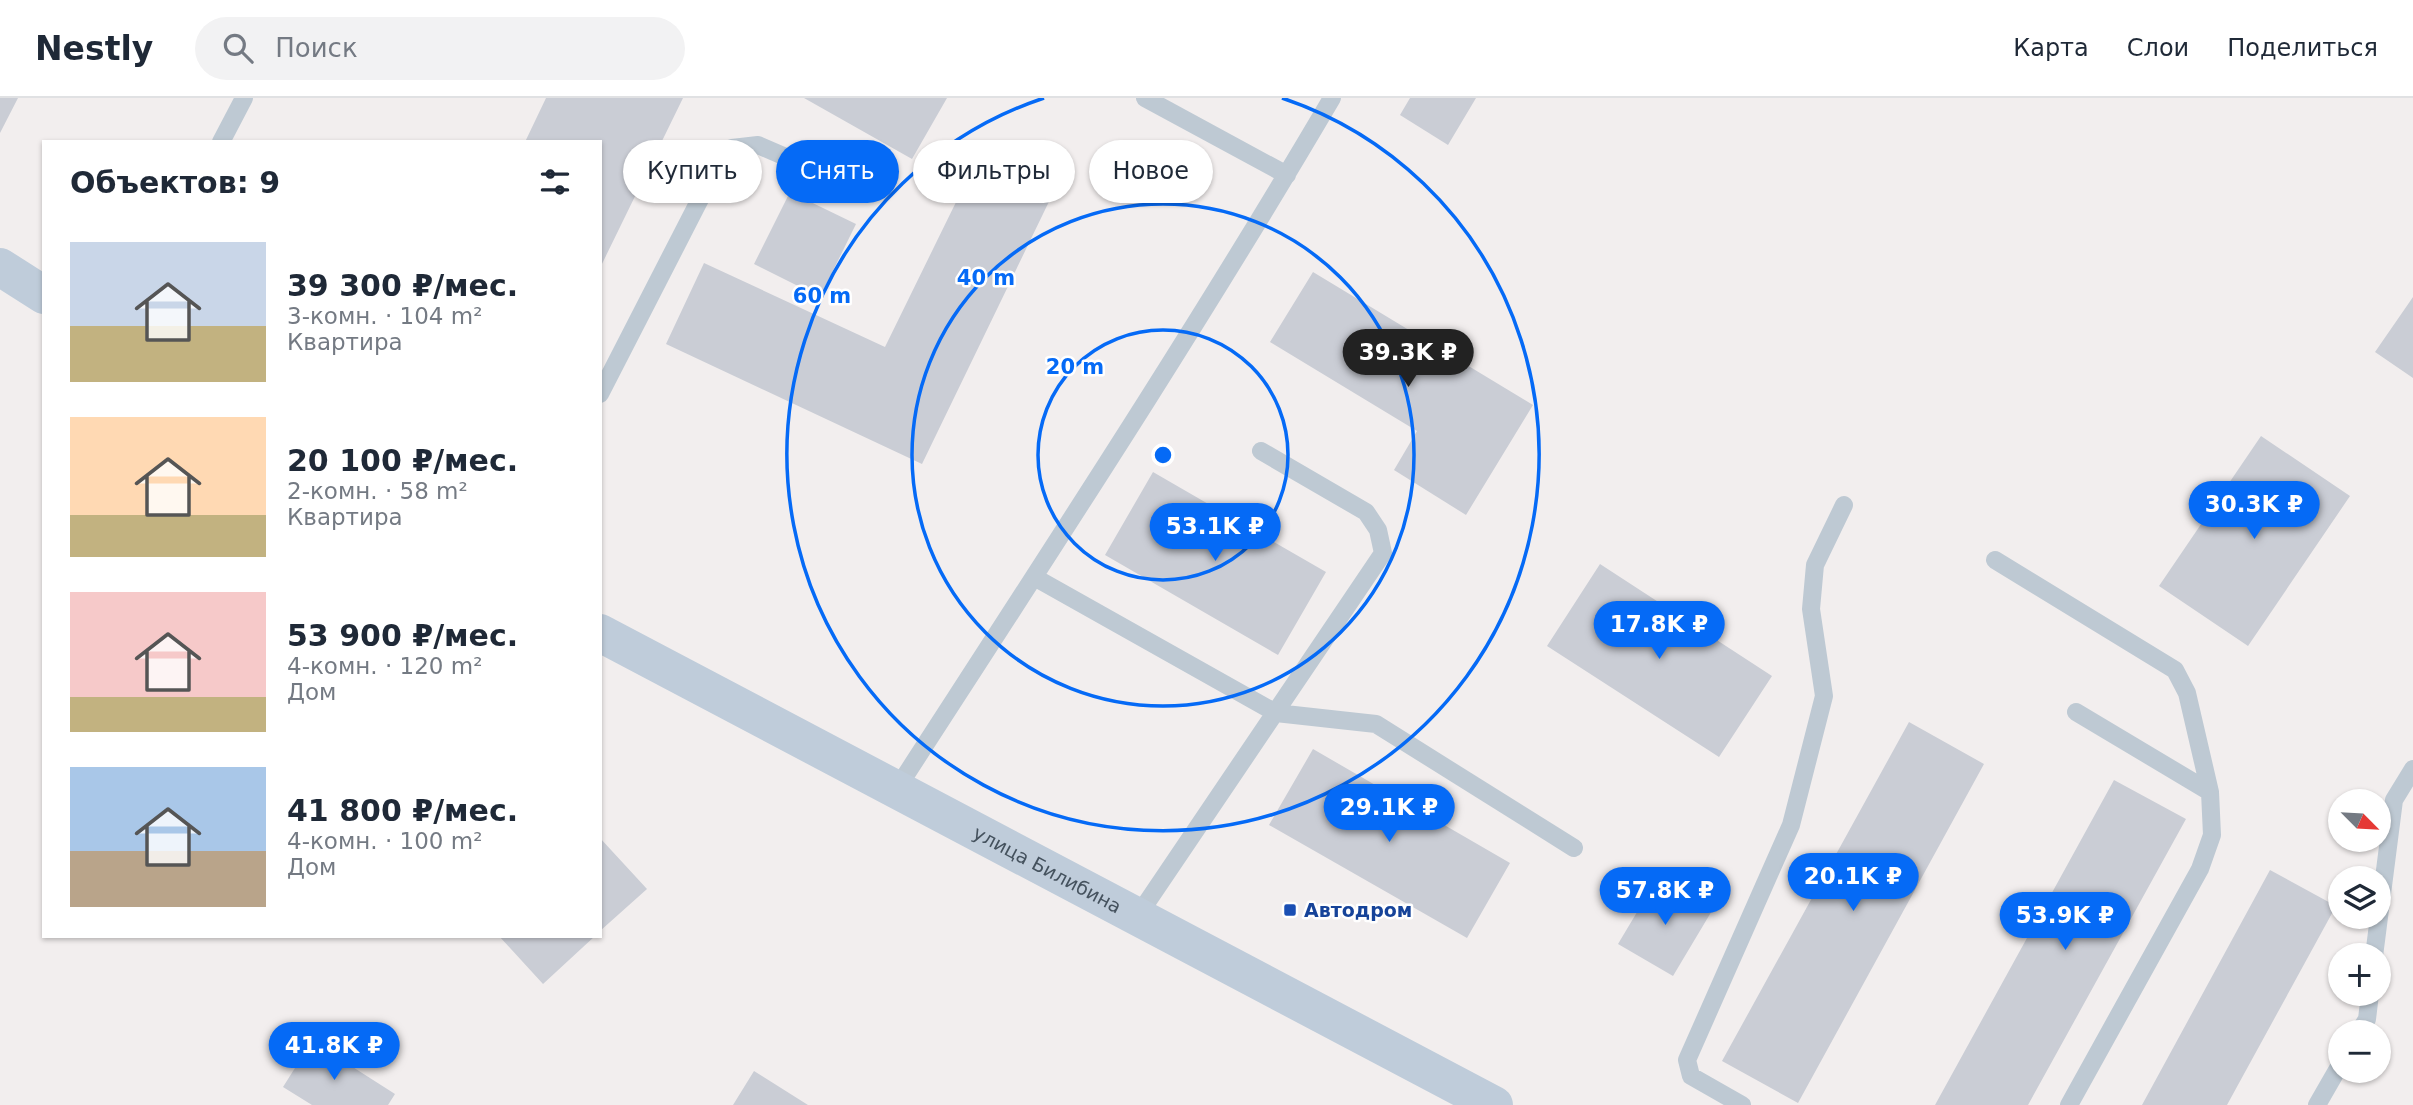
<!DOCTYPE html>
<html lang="ru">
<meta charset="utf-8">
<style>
:root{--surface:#fff;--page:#f2f2f3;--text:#1f2937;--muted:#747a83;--line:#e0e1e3;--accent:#056af6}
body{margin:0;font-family:"DejaVu Sans",sans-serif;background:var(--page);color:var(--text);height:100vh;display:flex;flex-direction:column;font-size:26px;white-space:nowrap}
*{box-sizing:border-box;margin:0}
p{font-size:23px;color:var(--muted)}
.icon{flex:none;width:38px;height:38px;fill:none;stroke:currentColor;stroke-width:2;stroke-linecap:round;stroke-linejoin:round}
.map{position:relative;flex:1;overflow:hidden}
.drawer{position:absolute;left:42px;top:42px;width:560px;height:798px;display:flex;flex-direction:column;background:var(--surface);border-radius:0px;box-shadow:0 2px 5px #0004}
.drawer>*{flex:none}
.top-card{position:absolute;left:623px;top:42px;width:665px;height:63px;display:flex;gap:14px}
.needle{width:46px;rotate:114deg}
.fabs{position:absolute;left:2328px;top:691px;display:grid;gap:14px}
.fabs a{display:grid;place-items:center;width:63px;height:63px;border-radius:50%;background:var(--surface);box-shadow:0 2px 5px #0004;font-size:35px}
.price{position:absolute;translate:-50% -60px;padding:0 16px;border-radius:24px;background:var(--accent);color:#fff;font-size:23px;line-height:46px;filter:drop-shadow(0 2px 4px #0008)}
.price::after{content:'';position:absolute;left:50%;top:42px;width:21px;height:16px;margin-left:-10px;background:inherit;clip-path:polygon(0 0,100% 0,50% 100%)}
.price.current{background:#222;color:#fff}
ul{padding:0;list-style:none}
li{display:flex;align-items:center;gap:21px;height:175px;padding:0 28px}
li span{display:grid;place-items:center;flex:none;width:196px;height:140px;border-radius:0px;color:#555}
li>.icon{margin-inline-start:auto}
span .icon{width:84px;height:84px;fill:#fffc;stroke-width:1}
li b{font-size:30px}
h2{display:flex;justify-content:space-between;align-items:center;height:84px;padding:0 28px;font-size:30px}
.tag{padding:0 24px;border-radius:32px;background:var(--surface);box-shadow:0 2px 5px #0004;font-size:24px;line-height:63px}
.tag.current{background:var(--accent);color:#fff}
header{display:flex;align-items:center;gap:42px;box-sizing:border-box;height:98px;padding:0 35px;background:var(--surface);border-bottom:2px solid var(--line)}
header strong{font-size:33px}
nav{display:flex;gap:38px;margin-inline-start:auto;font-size:24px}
.search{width:490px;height:63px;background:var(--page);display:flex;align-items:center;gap:18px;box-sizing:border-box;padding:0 24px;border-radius:38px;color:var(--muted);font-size:26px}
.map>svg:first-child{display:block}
.building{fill:#cacdd5}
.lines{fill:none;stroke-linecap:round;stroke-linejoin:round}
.service{stroke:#bec9d3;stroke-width:18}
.secondary{stroke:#bfccda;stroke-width:38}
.ring{fill:none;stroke:#056af6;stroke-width:3.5}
.transit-dot{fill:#1a4fb4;stroke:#fff;stroke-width:2.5}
.labels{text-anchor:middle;stroke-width:5;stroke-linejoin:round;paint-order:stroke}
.street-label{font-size:19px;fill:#45525e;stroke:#fff}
.transit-label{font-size:19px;font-weight:bold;fill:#164399;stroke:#fff;text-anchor:start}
.centre{fill:#056af6;stroke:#fff;stroke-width:3.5}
.ring-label{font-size:21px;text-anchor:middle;font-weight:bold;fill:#056af6;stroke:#fff;stroke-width:5;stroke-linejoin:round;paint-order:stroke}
</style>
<header>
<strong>Nestly</strong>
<div class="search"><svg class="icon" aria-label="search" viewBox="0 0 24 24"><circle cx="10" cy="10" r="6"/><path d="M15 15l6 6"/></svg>Поиск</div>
<nav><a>Карта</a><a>Слои</a><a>Поделиться</a></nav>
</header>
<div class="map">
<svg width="2413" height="1007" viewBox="0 0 2413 1007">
<rect width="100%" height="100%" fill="#f2eeee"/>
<path class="building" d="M0 0H18L0 35Z
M546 0H683L600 170V44H525Z
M804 0H947L912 61Z
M1410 0H1476L1448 47 1400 17Z
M983 49 1058 85 922 366 666 246 704 165 885 249Z
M790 94 856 126 820 199 754 166Z
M1313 174 1533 307 1466 417 1394 372 1417 333 1270 244Z
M2413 199V280L2375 254Z
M2261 338 2350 398 2248 548 2159 488Z
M1153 374 1326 474 1278 557 1105 457Z
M1600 466 1772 578 1719 659 1547 548Z
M1909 624 1984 666 1798 1005 1722 963Z
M1313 651 1510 765 1467 840 1269 727Z
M2114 682 2186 721 2028 1007H1935Z
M600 740 647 791 600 833Z
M2270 772 2336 808 2227 1007H2142Z
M1658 779 1713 811 1673 878 1618 846Z
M499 838H595L543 886Z
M312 943 395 996 388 1007H312L283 989Z
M754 973 808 1007H733Z"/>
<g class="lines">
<path class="service" d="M1145 0 1287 77
M221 44 244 0
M600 296 716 70 732 50 758 47 795 63
M1995 462 2175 572 2187 595 2210 694
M1034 479 1276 615 1376 626 1574 750
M896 692C1044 463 1194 235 1332 0
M1137 819 1383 455 1378 432 1366 414 1261 353
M2374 858 2394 702 2413 671
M2359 934 2367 921 2370 896
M1742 1007 1691 978 1687 962 1791 727 1824 598 1811 511 1815 467 1844 407
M2069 1007 2200 771 2212 737 2210 694 2076 614
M2317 1007 2340 967"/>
<g class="secondary">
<path d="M0 169 44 197"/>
<path id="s1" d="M600 535 1494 1007"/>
</g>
</g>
<g class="ring">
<circle cx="1163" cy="357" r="125"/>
<circle cx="1163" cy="357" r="251"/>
<path d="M1282 0A376 376 0 1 1 1044 0"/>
</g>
<rect class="transit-dot" x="1283" y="805" width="14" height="14" rx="3.5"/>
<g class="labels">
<g class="street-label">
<text dy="7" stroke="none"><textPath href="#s1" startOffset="506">улица Билибина</textPath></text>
</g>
<g class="transit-label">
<text x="1304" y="819">Автодром</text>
</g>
</g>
<circle cx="1163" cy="357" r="10" class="centre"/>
<g class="ring-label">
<text x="986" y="187">40 m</text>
<text x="822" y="205">60 m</text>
<text x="1075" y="276">20 m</text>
</g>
</svg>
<div class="fabs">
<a><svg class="needle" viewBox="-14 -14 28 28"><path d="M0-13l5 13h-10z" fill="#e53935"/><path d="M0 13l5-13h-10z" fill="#747a83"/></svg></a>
<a><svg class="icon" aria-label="layers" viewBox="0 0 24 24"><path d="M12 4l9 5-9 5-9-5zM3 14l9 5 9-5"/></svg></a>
<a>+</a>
<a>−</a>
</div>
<b class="price current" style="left:1408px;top:291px">39.3K ₽</b>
<b class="price" style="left:2254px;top:443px">30.3K ₽</b>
<b class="price" style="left:1215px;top:465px">53.1K ₽</b>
<b class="price" style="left:1659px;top:563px">17.8K ₽</b>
<b class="price" style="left:1389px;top:746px">29.1K ₽</b>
<b class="price" style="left:1853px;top:815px">20.1K ₽</b>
<b class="price" style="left:1665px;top:829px">57.8K ₽</b>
<b class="price" style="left:2065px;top:854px">53.9K ₽</b>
<b class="price" style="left:334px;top:984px">41.8K ₽</b>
<div class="top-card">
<a class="tag">Купить</a>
<a class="tag current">Снять</a>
<a class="tag">Фильтры</a>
<a class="tag">Новое</a>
</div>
<section class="drawer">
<h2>Объектов: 9<svg class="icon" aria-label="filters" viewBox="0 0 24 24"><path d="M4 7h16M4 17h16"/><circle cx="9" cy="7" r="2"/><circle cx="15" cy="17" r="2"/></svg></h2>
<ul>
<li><span style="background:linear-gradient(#c9d6e8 60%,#c2b280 0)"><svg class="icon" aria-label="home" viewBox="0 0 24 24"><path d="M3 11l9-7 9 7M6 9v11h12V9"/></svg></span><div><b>39 300 ₽/мес.</b><p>3-комн. · 104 m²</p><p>Квартира</p></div></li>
<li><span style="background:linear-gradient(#ffd9b3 70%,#c2b280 0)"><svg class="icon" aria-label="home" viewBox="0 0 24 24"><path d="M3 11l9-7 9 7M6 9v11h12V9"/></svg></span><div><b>20 100 ₽/мес.</b><p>2-комн. · 58 m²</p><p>Квартира</p></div></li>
<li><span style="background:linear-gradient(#f6c9c9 75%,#c2b280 0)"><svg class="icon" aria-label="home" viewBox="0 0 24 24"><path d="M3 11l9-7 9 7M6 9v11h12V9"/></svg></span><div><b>53 900 ₽/мес.</b><p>4-комн. · 120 m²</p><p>Дом</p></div></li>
<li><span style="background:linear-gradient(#a9c7e8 60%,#b9a48a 0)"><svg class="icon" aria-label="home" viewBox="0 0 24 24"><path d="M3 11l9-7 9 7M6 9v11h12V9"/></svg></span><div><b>41 800 ₽/мес.</b><p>4-комн. · 100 m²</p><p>Дом</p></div></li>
</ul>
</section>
</div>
